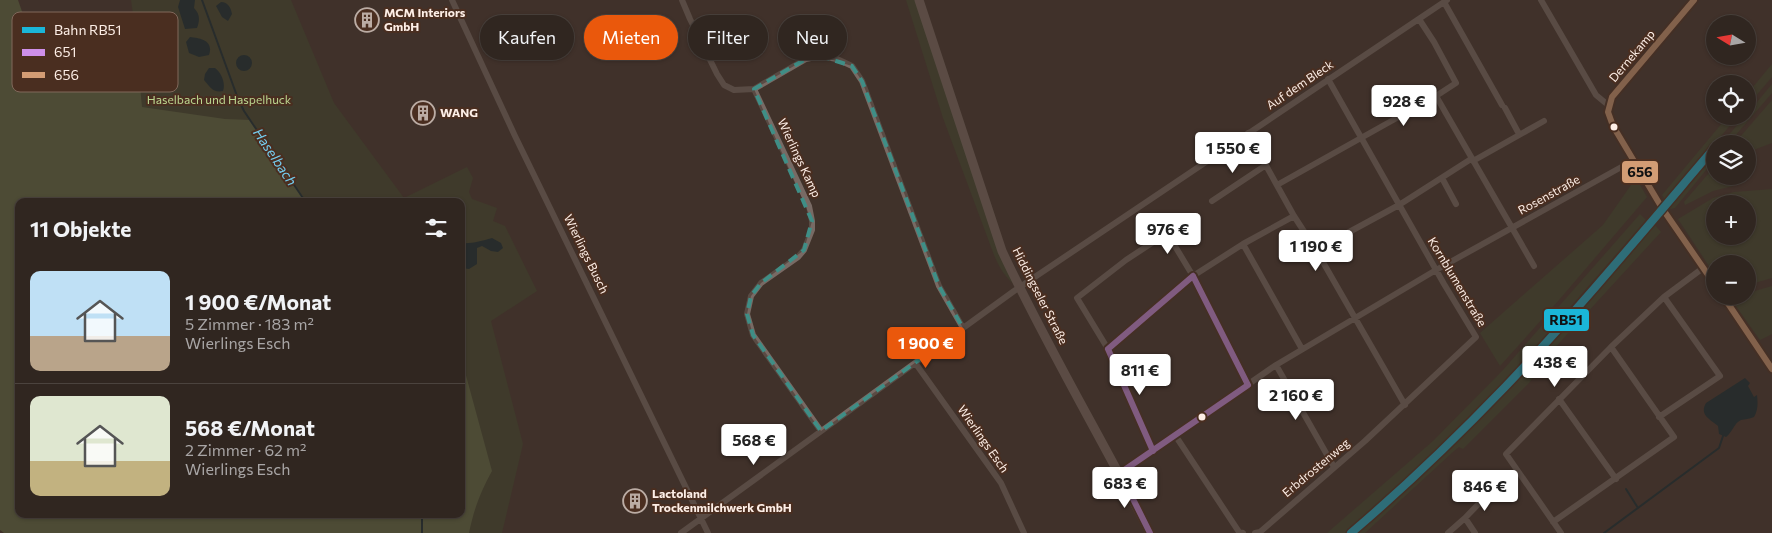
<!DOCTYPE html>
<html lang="de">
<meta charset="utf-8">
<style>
:root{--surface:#302620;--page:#382e29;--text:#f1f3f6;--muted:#a8a5a5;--line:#4b433e;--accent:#ea580c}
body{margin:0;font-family:Commissioner,sans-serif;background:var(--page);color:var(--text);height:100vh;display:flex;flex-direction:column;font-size:19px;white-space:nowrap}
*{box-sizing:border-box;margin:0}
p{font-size:16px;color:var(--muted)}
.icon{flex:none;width:28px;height:28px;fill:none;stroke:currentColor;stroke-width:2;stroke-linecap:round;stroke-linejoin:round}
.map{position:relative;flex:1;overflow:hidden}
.side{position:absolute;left:15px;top:198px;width:450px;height:320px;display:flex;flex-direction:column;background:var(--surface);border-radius:10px;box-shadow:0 1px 4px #0004,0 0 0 1px var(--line)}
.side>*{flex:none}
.guide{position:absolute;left:480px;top:15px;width:475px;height:45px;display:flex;gap:10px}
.needle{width:32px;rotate:281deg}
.controls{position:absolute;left:1706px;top:15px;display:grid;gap:10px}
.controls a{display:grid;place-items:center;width:50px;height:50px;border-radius:50%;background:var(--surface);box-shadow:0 1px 4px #0004,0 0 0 1px var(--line);font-size:25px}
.price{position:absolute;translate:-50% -42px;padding:0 11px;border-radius:5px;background:#fff;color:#222;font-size:16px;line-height:32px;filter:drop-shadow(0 1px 2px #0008)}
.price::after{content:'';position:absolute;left:50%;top:30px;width:15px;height:11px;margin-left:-8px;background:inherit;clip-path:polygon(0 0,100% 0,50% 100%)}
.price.selected{background:var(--accent);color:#fff}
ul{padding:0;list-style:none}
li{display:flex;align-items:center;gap:15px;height:125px;padding:0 15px}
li+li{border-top:1px solid var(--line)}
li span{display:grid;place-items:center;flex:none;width:140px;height:100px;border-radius:10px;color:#555}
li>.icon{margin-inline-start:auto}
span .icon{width:60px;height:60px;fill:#fffc;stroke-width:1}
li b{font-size:21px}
h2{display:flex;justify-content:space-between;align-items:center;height:60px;padding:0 15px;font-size:21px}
.chip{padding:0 18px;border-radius:22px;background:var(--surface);box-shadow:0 1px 4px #0004,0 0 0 1px var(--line);font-size:18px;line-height:45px}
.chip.selected{background:var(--accent);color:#fff}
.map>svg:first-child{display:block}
.green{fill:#3e452d;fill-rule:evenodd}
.forest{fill:#5d6a43}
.water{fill:#0c272f}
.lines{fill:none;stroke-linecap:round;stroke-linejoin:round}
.stream{stroke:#0c272f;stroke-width:2}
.street{stroke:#786a64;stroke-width:6}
.secondary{stroke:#7c6c65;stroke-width:9}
.bus-1-casing{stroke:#4a2e20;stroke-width:10}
.bus-2-casing{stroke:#4a2e20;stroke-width:10}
.bus-1{stroke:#ce8fe9;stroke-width:6}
.bus-2{stroke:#d39c74;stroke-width:6}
.rail-1-casing{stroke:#4a2e20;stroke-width:11}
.rail-1{stroke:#1ab6d8;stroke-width:8}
.marked{fill:none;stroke:#3f8e86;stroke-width:4;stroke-dasharray:10 6;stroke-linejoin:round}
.bus-dot{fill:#fdeee6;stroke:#4a2e20;stroke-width:2}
.labels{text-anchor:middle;stroke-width:4;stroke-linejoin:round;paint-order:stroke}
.poi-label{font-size:12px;font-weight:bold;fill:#fdeee6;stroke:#4a2e20;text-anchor:start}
.street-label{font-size:12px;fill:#fdeee6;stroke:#4a2e20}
.park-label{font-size:12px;fill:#bcd790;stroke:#4a2e20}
.water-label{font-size:14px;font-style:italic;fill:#74ccee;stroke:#4a2e20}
.key{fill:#4a2e20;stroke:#80685b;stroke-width:1}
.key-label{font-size:14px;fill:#fdeee6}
.line-badge{stroke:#4a2e20;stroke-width:2}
.pale-badge-label{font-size:14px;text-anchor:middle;font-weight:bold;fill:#111}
</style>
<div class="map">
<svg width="1772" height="533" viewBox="0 0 1772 533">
<rect width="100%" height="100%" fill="#40322a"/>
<path class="green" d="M131 0H291L334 103 404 198 467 167 473 178 469 192 472 199 497 208 493 221 505 226 537 291 491 321 523 444 502 533H28L0 517V34L137 42ZM19 201H461V514H19Z
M906 0H919L1019 288C1006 279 1000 269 994 255L943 118Z
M1772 64V77L1748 105V93Z
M1772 84V93L1728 144H1721L1745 116H1748V113Z
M1772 100V143L1748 152V144H1734Z
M1728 116H1738L1666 201 1662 195Z
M1715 151V159L1675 208 1671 209 1668 206Z
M1715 166V176H1731L1733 186 1713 191 1685 205 1684 202Z
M1636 178 1647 197 1559 300 1500 366 1480 333 1603 225Z
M1772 189V278L1748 285V264H1715V275L1678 219 1713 198 1734 192ZM1715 204H1748V236H1715Z
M1640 214 1646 220 1505 382 1416 470 1345 533H1327L1433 441 1503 370Z
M1654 224 1661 232 1551 352 1529 383 1463 449 1459 447 1454 451 1365 533H1354C1395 498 1436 463 1473 426 1537 362 1595 292 1654 224Z
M1772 286V334L1760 340 1730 298 1748 296V293Z"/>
<path class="forest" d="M0 0H18L26 23 135 32 142 107 225 119 251 120 306 201H19V514H461V357L492 471C480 493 474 509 469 533H4L0 530Z"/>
<path class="water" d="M180 0H195L194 8C200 14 200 20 197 28L185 29 178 7Z
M221 2C228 2 231 8 232 14L228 21 222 17 216 6Z
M190 37C201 38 214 41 209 55L199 57 189 53 186 42Z
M236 63a8 8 0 1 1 16 0a8 8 0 1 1-16 0Z
M209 68H215C221 72 226 83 223 91 213 93 210 87 204 80L205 74Z
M492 238 501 243 503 248 498 252 491 251 482 246 477 248V264L469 269 462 268 461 243C472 244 481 241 492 238Z
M1745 378 1750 383 1748 386 1754 397 1757 395C1758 404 1758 410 1754 417 1749 419 1745 419 1741 420 1734 423 1732 433 1726 437L1719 434 1718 426C1710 419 1699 415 1706 403Z"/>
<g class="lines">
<path class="stream" d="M202 0 237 96 244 111 305 201
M1626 489 1638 508
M422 514V533
M1604 533 1719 448 1723 436"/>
<path class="street" d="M452 0 515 136 708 533
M682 0 690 19 717 74 724 85 734 90 754 89 806 59 820 56 837 59 852 66 862 81 939 286 963 328
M1541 0 1596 95 1608 105
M1694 0 1612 97C1605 110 1608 114 1613 126L1662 208 1715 285
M1444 2 1502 105
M1419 19 1434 42 1456 83 1436 96 1534 266
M754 89 809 206 812 221V230L804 250 798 257 761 283 751 296 747 314 753 335 821 431
M1505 108 1519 134
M1248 133 1294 216 1316 250 1405 405
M1473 161 1544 121
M1442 178 1456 204
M1277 185 1436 96
M1212 201 1266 165
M1161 223 1193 276 1248 385
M1243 244 1302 349
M1316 250 1399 205 1471 159
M1723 296 1772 369
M1108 349 1193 276 1243 244 1294 216
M916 364 1001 483 1024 533
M1276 365 1334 467
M1559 399 1616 479
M1659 417 1720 376 1664 297
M1175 435 1239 532 1243 533
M1153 451 1108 349 1077 298 1126 260 1167 233
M1120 473 1276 365 1436 270 1634 160
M1465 518 1490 492
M1553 522 1674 437 1611 347
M681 533 1014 291 1447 0
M1255 533 1260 532 1365 441 1476 337 1444 284 1328 79
M1448 533 1465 518 1475 533
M1561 533 1506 454 1611 347 1664 297 1703 268"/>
<path class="secondary" d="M919 0 1002 251C1047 347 1102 439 1150 533"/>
<g class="bus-1-casing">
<path id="bus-1" d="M1193 276 1248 385
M1108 349 1193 276
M1108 349 1153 451
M1120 473 1248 385
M1120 473 1150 533"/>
</g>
<g class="bus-2-casing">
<path id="bus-2" d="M1694 0 1612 97 1608 112 1613 126 1662 208 1715 285
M1723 296 1772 369"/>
</g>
<use href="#bus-1" class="bus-1"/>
<use href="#bus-2" class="bus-2"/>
<g class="rail-1-casing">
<path id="rail-1" d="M1351 533C1405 487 1456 438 1505 387 1578 310 1646 228 1715 147"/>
</g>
<use href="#rail-1" class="rail-1"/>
</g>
<path d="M0 0H1772V533H0ZM820 56 852 66 862 81 939 286 963 328 821 431 753 335 747 314 751 296 761 283 804 250 812 221 754 89 806 59Z" fill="#40322a" fill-opacity=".55" fill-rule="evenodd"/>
<path class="marked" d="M820 56 852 66 862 81 939 286 963 328 821 431 753 335 747 314 751 296 761 283 804 250 812 221 754 89 806 59Z"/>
<defs>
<g id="building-ring" transform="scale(1.25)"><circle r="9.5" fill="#4a2e20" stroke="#bbaca4" stroke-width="1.5"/><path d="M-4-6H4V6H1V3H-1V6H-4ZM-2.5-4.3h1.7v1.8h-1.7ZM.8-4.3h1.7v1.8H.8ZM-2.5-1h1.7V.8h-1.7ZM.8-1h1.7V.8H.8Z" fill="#bbaca4"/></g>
</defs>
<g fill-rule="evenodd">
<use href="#building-ring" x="367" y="20"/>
<use href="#building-ring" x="423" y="113"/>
<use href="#building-ring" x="635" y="501"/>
</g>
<g class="bus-dot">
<circle cx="1614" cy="127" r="4.5"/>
<circle cx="1202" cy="417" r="4.5"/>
</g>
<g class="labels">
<g class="poi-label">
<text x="384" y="17">MCM Interiors<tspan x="384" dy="14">GmbH</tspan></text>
<text x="440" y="117">WANG</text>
<text x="652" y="498">Lactoland<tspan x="652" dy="14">Trockenmilchwerk GmbH</tspan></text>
</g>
<g class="street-label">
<text transform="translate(1632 56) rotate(-50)" y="4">Dernekamp</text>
<text transform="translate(1300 85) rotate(-34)" y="4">Auf dem Bleck</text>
<text transform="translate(799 158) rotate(65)" y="4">Wierlings Kamp</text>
<text transform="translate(1549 195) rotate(-29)" y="4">Rosenstraße</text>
<text transform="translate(586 254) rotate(64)" y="4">Wierlings Busch</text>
<text transform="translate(1457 282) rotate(59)" y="4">Kornblumenstraße</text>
<text transform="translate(1040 296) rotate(63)" y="4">Hiddingseler Straße</text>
<text transform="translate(983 439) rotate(55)" y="4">Wierlings Esch</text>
<text transform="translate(1316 468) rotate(-40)" y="4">Erbdrostenweg</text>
</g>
<g class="park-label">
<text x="219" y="104">Haselbach und Haspelhuck</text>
</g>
<g class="water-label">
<text transform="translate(275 157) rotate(56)" y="5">Haselbach</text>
</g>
</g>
<rect x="12" y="12" width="166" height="80" rx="8" class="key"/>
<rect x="22" y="27" width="23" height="6" fill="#1ab6d8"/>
<rect x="22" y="49" width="23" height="7" fill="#ce8fe9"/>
<rect x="22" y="72" width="23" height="6" fill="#d39c74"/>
<g class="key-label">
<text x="54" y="35">Bahn RB51</text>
<text x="54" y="57">651</text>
<text x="54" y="80">656</text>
</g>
<g class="line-badge">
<rect x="1621" y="160" width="38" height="24" rx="5" fill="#d39c74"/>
<rect x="1543" y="308" width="47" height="24" rx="5" fill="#1ab6d8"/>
</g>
<g class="pale-badge-label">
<text x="1640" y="177">656</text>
<text x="1566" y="325">RB51</text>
</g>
</svg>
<div class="controls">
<a><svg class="needle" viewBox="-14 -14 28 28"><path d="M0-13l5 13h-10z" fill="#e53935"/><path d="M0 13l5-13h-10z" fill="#a8a5a5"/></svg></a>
<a><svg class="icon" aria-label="locate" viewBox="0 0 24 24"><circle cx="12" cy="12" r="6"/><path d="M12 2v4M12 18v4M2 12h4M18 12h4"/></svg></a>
<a><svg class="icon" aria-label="layers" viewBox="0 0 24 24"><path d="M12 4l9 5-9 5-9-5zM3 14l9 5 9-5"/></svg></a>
<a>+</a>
<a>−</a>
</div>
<b class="price" style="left:1404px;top:127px">928 €</b>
<b class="price" style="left:1233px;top:174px">1 550 €</b>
<b class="price" style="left:1168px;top:255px">976 €</b>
<b class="price" style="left:1316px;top:272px">1 190 €</b>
<b class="price selected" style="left:926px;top:369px">1 900 €</b>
<b class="price" style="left:1555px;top:388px">438 €</b>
<b class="price" style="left:1140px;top:396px">811 €</b>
<b class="price" style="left:1296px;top:421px">2 160 €</b>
<b class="price" style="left:754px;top:466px">568 €</b>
<b class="price" style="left:1125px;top:509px">683 €</b>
<b class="price" style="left:1485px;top:512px">846 €</b>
<div class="guide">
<a class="chip">Kaufen</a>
<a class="chip selected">Mieten</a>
<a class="chip">Filter</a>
<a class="chip">Neu</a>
</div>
<section class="side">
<h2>11 Objekte<svg class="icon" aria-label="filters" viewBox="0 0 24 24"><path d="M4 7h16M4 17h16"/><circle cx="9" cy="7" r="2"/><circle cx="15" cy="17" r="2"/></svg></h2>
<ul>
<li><span style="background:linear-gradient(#bfe0f5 65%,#b9a48a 0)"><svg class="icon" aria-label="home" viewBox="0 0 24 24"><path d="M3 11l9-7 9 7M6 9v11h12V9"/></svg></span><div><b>1 900 €/Monat</b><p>5 Zimmer · 183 m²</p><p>Wierlings Esch</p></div></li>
<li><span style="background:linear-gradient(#dfe7d0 65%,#c2b280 0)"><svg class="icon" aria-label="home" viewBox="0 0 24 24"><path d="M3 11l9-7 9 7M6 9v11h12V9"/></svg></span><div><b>568 €/Monat</b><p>2 Zimmer · 62 m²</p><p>Wierlings Esch</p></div></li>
</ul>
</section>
</div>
